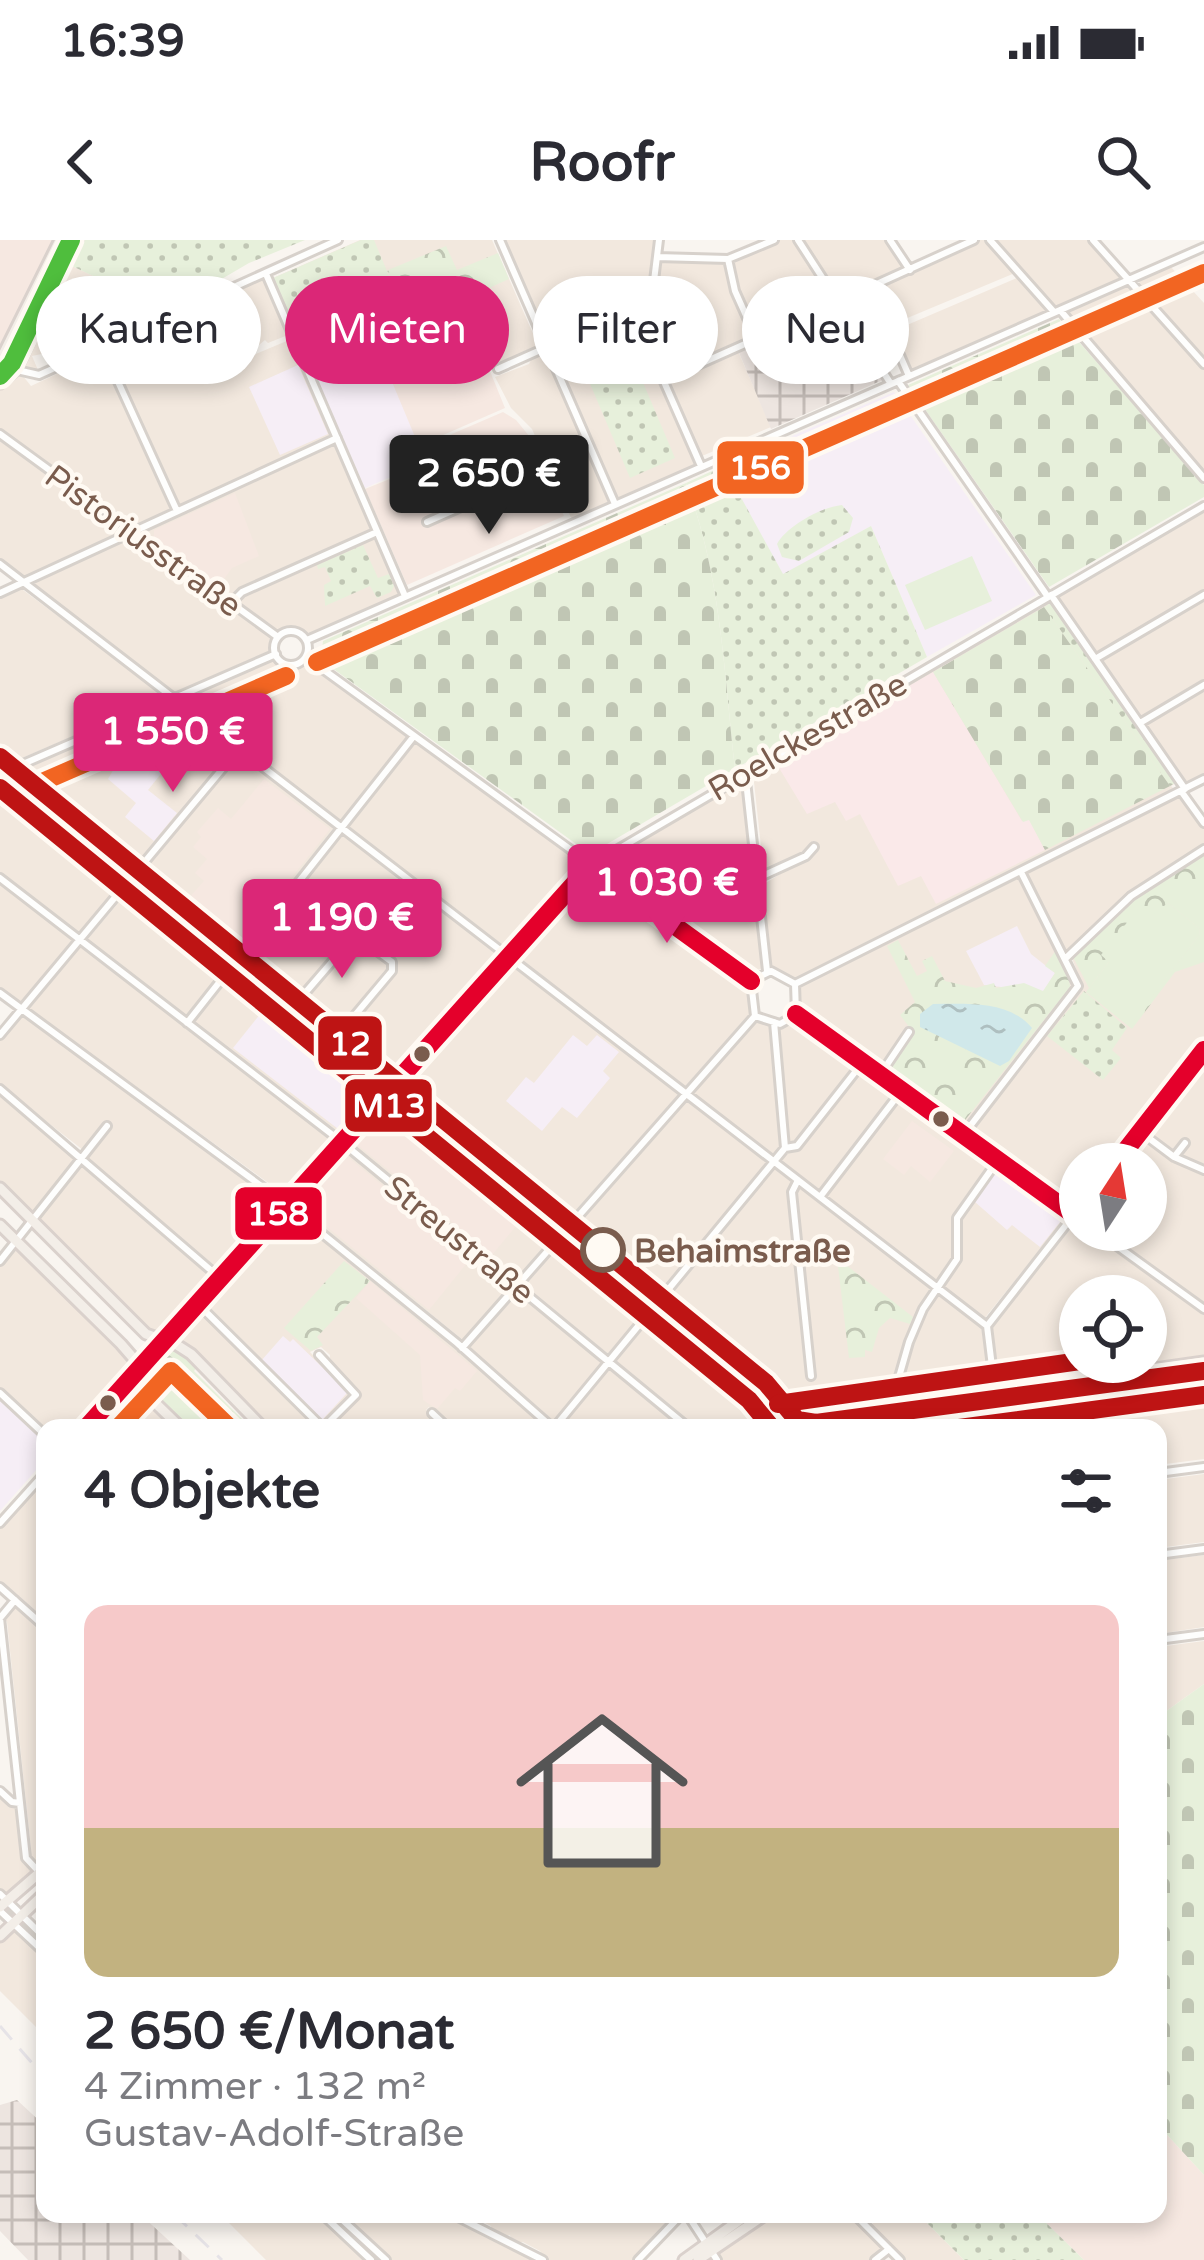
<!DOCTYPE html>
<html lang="de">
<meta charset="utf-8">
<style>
:root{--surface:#fff;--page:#f2f2f3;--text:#2b2b33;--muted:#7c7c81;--line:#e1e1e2;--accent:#db2777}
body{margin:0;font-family:"Varela Round",sans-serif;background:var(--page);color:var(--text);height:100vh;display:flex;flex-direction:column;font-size:45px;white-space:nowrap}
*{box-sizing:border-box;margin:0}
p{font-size:39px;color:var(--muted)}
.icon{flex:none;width:66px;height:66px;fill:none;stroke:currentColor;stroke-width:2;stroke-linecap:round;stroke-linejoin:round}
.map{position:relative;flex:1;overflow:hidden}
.details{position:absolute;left:36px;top:1179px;width:1131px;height:804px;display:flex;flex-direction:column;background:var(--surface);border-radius:24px;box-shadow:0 6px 18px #0003}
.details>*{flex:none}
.guide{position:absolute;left:36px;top:36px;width:1134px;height:108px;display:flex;gap:24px}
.needle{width:78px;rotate:12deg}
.fabs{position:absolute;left:1059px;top:903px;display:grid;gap:24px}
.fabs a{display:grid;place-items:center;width:108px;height:108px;border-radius:50%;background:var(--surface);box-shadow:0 6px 18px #0003;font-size:60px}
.price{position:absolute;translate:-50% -102px;padding:0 27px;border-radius:12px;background:var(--accent);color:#fff;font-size:39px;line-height:78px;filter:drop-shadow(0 3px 6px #0008)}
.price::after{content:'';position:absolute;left:50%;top:72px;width:36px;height:27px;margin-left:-18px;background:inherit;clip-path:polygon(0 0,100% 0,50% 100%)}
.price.on{background:#222;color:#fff}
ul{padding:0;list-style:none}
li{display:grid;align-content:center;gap:24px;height:636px;padding:0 48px}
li+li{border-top:3px solid var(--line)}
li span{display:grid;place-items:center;height:372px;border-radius:24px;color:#555}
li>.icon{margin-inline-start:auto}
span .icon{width:216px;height:216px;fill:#fffc;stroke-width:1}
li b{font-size:51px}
h2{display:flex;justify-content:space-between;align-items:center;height:144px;padding:0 48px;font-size:51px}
.tag{padding:0 42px;border-radius:54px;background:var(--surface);box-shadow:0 6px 18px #0003;font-size:42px;line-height:108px}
.tag.on{background:var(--accent);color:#fff}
.status{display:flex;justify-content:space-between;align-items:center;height:84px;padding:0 60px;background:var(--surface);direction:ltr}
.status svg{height:33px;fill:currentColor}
header{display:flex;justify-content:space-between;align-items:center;height:156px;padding:0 48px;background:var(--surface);font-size:54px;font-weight:800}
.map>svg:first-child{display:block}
.residential{fill:#f2e8de;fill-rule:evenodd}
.commercial{fill:#f6e8e1}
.industrial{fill:url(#industrial-grid)}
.education{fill:#f6eef6}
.medical{fill:#fae9e9}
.grass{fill:url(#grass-dots)}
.forest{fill:url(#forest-crowns);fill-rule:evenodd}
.cemetery{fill:url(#cemetery-stones)}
.pitch{fill:#e7f0db}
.water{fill:url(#water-ripples)}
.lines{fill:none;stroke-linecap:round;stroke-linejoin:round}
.minor-casing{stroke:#d7d1cb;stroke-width:12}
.major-casing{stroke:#dad1cc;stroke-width:15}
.minor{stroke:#fefefd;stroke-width:6}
.major{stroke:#f3eee8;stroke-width:9}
.tram{stroke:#e6e3e7;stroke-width:3}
.rail{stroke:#e6e3e7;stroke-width:3;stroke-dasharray:18 12;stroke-linecap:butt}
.bus-1-casing{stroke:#fffaf3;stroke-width:27}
.bus-2-casing{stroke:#fffaf3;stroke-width:27}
.bus-1{stroke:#e4002b;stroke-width:18}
.bus-2{stroke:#f26522;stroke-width:18}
.tram-1-casing{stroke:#fffaf3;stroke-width:27}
.tram-2-casing{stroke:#fffaf3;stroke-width:27}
.tram-3-casing{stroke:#fffaf3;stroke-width:27}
.tram-4-casing{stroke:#fffaf3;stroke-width:27}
.tram-1{stroke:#be1414;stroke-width:18}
.tram-2{stroke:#be1414;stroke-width:18}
.tram-3{stroke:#be1414;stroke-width:18}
.tram-4{stroke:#4fbe3d;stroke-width:18}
.bus-dot{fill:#7a5c4d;stroke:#fffaf3;stroke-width:4.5}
.stop-dot{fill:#fffaf3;stroke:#7a5c4d;stroke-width:6}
.labels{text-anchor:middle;stroke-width:9;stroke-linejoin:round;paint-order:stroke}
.street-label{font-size:33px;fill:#7a5c4d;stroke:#fffaf3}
.stop-label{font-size:33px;font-weight:bold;fill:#7a5c4d;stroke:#fffaf3;text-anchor:start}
.line-badge{stroke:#fffaf3;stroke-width:4.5}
.badge-label{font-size:33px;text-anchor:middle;font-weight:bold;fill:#fff}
</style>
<div class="status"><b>16:39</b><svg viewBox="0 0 49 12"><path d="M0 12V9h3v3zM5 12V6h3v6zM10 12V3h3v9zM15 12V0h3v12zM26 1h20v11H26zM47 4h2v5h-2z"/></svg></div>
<header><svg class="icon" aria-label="back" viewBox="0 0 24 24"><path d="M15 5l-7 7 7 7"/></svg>Roofr<svg class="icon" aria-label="search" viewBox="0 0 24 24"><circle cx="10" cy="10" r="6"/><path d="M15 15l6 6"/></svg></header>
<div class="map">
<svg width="1204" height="2020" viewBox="0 0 1204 2020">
<defs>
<pattern id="industrial-grid" width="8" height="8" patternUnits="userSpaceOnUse" patternTransform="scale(3)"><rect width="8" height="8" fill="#ede5e0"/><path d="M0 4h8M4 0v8" fill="none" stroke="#c5bdb8"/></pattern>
<pattern id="grass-dots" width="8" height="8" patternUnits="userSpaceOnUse" patternTransform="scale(3)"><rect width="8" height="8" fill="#e7f0db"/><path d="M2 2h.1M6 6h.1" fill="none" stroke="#c0c6b4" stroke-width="1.8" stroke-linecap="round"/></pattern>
<pattern id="forest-crowns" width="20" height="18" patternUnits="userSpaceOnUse" patternTransform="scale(3)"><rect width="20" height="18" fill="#e7f0db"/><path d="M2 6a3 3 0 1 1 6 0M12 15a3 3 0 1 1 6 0" fill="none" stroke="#c0c6b4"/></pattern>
<pattern id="cemetery-stones" width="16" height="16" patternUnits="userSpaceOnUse" patternTransform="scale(3)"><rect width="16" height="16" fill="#e7f0db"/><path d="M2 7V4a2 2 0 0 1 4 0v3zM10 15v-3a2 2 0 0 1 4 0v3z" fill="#c0c6b4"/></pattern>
<pattern id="water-ripples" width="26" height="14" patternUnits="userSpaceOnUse" patternTransform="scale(3)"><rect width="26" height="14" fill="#d0e8ea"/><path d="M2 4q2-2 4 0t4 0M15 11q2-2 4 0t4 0" fill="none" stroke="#aebfc0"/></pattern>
</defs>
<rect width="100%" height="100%" fill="#f9f5f0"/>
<path class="residential" d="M360 0H492L538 105 490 127 461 61 311 127 273 38Z
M502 0H656L650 47 639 62 549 102Z
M776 0H795L832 52 791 82 758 95 736 47 731 19Z
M801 0H887L905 30 841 57Z
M979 0H986L1015 33 893 84 889 77 864 88 845 61Z
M994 0H1088L1123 37 1056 67Z
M662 19 725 23 752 99 665 135 650 97Z
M72 26 96 37 80 69 94 77 80 106 32 116 38 130 23 129Z
M1170 26 1204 63V119L1139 43 1142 37Z
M1019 37 1047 71 910 130 893 91Z
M263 38 288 95 268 103 265 100 253 110 249 107 212 127 203 121 193 126 197 139 289 100 330 192 329 199 179 266 112 115 102 118 173 267 135 289 0 191V146L16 135 23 136 31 146Z
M1126 45H1131L1204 127V235L1063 72Z
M628 73 695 222V226L618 259 551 109Z
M738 111 771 187 702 216 670 141Z
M542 112 546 113 610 258V263L572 280 532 189 511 168 495 137 529 124 533 116Z
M0 201 125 289V294L22 338 0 321Z
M333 204 338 207 372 293 244 348 230 358 143 296 144 289Z
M1204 270V352L1096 416 1054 357Z
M135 297 255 384 270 398 269 411 173 453 33 347 34 341Z
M373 297 400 352 398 356 309 394 293 388 275 389 236 363 246 352Z
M19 347 161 453 162 458 15 521 0 509V356Z
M1204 358V443L1139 481 1098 420Z
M1051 359 1177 542 1171 546 1175 550 797 740 770 727 764 644 819 610 815 601 811 602 805 615 764 634 753 533Z
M271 421 291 428 306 424 409 496 341 580 186 464V459Z
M1204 447V535L1186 544 1143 485Z
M174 464 233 509 139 621 28 528 106 493 122 516 125 513 112 491Z
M416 502 579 621 580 631 509 710 348 588Z
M241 515 335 586 243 705 146 627Z
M14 534 132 629 79 694 0 634V540Z
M742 538 745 539 764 727 750 734 603 625 604 620Z
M1178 555 1204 588V606L1120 662 1064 713 1026 632Z
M342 593 416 654 376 704 354 690 302 753H297L249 712Z
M1204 611V804L1110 924H1080V963L1068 967 969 894 1079 752 1082 744 1071 716Z
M594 633 727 727 747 747 751 778 744 780 684 848 516 719 515 715 587 635Z
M141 636 235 714 186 777 87 700Z
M1020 636 1071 734 1072 751 963 890 800 771 797 747Z
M0 642 73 700 21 763 0 748Z
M422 656 502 716 399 833 346 790 398 727 380 707Z
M355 697 391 727 339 786 306 757Z
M80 706 335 901 289 958 29 769Z
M244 720 389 840 390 844 344 896 193 782Z
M510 723 679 854 571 976 406 840Z
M22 774 280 964 223 1031 218 1032 87 918 88 914 0 845V798Z
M755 781 770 785 782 905 774 916 692 854Z
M800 782 857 825 796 903 788 905 779 797H776L777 787Z
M1204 814V1064H1201L1102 990H1146V924H1118Z
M861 828 895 849 896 854 820 953 779 919 785 911 801 908Z
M400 847 563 982 518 1039 511 1037 350 904Z
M0 852 77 919 33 974 0 944Z
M902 856 994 920 976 942 954 979V1019L936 1041 825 957Z
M686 859 768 921 767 925 662 1050 579 981Z
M346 909 510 1045 463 1100 296 965Z
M84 922 214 1036 165 1095 146 1090 37 979Z
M1001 925 1066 973V977L984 1079 942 1046 958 1020 960 977Z
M775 927 792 941 789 962 807 1136 814 1135 794 958 796 947H803L933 1048 918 1072 903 1111 893 1162 795 1171 773 1142 669 1056Z
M290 971 465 1115 547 1188H451L429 1167 426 1170 445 1188H327L357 1156 329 1125 330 1115 321 1107 310 1112 352 1155 323 1184 203 1065 208 1066 224 1048 222 1045 230 1035 234 1037 242 1029 239 1026 244 1027 251 1018 249 1015 255 1009 258 1011Z
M1076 982 1080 983V990H1090L1204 1074V1115L999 1146 990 1088ZM1080 1056H1146V1122H1080Z
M572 990 656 1057 610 1115 523 1048Z
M14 1009 121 1110 127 1122 128 1135 94 1166 96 1170 83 1184 80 1182 74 1188H45V1192L0 1150V1026Z
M518 1052 604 1123 555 1182 468 1107Z
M937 1053 981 1086 990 1145 905 1160 901 1152 905 1125 918 1086Z
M663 1064 769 1151 777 1173 774 1181 759 1188H695L615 1123Z
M200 1069 318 1186V1188H271L181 1098 179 1092Z
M609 1127 611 1128 685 1188H559Z
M1204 1143V1219L1158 1225V1188H1082L1080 1159Z
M131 1146 134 1148 172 1188H92Z
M1056 1163 1061 1188H904V1183Z
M1204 1234V1302L1158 1308V1240Z
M45 1240V1380L0 1341V1289Z
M1204 1315V1387L1158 1394V1321Z
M16 1365 45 1392V1622L40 1627 28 1615 31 1609 7 1382 3 1378Z
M1204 1401V1444L1158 1477V1407Z
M0 1554 19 1572 24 1622 34 1631 6 1655 0 1650Z
M15 1691 45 1718V1796L0 1751V1701Z
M220 1974H316L365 2020H266Z
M344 1974H446L536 2020H392Z
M467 1974H677L633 2020H546L540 2011 523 2002 512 2003 510 1995 502 1997 492 1992 491 1986Z
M771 1974H850L885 2010 871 2020H719V2013Z
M882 1974H918L964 2020H906L871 1985Z"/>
<path class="commercial" d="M0 0H53L0 111Z
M461 60 505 168 418 206 374 100Z
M503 172 516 180 530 197 564 276 407 345 365 249 417 228 424 206Z
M235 253 259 316 232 328 219 346 154 298V290Z
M264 539 330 589 241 702 188 659 204 641 195 633 207 619 193 607 201 597 197 592 218 568 231 579Z
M417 866 535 963 492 1015 354 902 376 877 396 892Z
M912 881 954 911 930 942 911 926 904 935 883 919Z
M344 914 471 1018 429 1070 299 964Z
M370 1041 477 1131 460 1151 455 1148 437 1169 423 1160 420 1115 356 1058Z
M1158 1885 1204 1935V2020H1084L1037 1974H1158Z"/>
<path class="industrial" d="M829 59 885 139 771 189 737 108 792 84Z
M17 1860 45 1886V1974H140L190 2020H28L0 1991V1865Z"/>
<path class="education" d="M96 37 160 68 109 84 84 97 94 77 79 70Z
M374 99 418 204 409 229 365 248 311 127Z
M298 125 328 194 280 215 249 147Z
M894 152 1036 355 927 417 871 286 783 335 723 226Z
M140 482 144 492 176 515 148 550 177 573 154 601 125 577 136 563 108 539 125 510 138 501 124 489Z
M1017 686 1031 714 1055 733 1043 752 984 745 966 711Z
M265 768 330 823 344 807 387 841 342 892 233 808Z
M573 795 587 806 597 795 619 812 603 831 610 838 577 878 562 867 542 891 506 861 526 837 534 843Z
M998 929 1064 977 1040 1007 1012 985 1007 990 975 962Z
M283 1096 290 1102 293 1099 348 1152 321 1181 261 1121Z
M0 1160 45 1201V1220L0 1271Z"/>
<path class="medical" d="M933 432 1022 581 1029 579 1045 610 936 664 921 636 898 646 860 574 846 581 835 562 807 574 776 523Z"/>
<path class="grass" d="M84 0H305L249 23 167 71 72 26Z
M361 0H374L387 31 413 21 392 37 387 32 410 83 311 127 273 38Z
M622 93 675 218 630 238 577 113Z
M756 214 767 239 738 252 783 334 871 286 927 417 735 529C724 433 721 334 686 243L723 226 737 250 726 226Z
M842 265 853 278 849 292 799 321 782 317 777 304C787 286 821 267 842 265Z
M363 305 378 338 389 334 394 346 391 352 377 358 370 346 325 366 324 345 331 341 325 327 318 329 317 325Z
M1052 362 1174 536 1177 542 1170 546 1044 367Z
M1084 751 1127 788 1112 810 1121 818 1103 840 1047 796Z
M918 1974H1037L1084 2020H964Z"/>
<path class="forest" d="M446 6 457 30 498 13 509 39 413 82 388 30Z
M1204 612V722L1175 732 1132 789 1086 752 1089 748 1072 715 1132 659ZM1168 663 1199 688 1200 694 1134 779 1089 748 1109 722Z
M898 700 917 736 927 731 922 721 932 716 945 741 976 748 994 743 996 748 1024 743 1043 751 1055 733 1045 726 1056 710 1069 734 1070 747 962 884 887 830 914 793 900 775 915 762 887 706Z
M837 1018 913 1077 910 1084 890 1078 879 1088 872 1112 865 1110V1117L849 1118Z
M344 1021 370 1041 317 1097 323 1105 311 1111 284 1088Z
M174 1108 197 1127 194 1131 251 1188H185L149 1152 143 1137Z"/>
<path class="cemetery" d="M1059 79 1204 245V257L1049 347 908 145Z
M686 243C721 334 724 433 735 529L590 614 321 420 323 401Z
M1044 367 1170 546 1045 610 1029 580 1023 582 933 432Z
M1204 1444V1935L1158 1885V1477Z"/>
<path class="pitch" d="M972 316 992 361 925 390 905 345Z
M1168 663 1199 688 1200 694 1134 780 1126 781 1089 748 1109 722 1101 715 1141 665 1153 674Z"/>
<path class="water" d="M933 764C966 764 1009 760 1032 788L1009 821 1000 826 920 787V774Z"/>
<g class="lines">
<g class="minor-casing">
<path id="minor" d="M500 0 615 264
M798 0 891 144
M890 0 910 30
M990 0 1054 72
M1093 0 1204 124
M657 17 728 19 774 0
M728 19 735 51 756 98
M266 34 405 356
M839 61 974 0
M632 69 701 226
M1060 70 1204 238
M889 90 909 136
M647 98 659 0
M109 122 177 271
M498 129 632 69 652 55
M17 130 39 135 338 0
M664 140 792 83 834 53
M898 141 1048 357
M0 194 278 397
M427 282 461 267 432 201
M0 324 987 1086
M0 353 337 198
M1051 355 1185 549
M231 363 242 352 377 292
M274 408a17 17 0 1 1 34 0a17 17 0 1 1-34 0Z
M307 400 1204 7
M306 417 751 741
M1095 419 1204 355
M1140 483 1204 445
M0 515 763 1140 778 1153 793 1188
M745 532 767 731
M0 534 276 414
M1181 551 1204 583
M0 638 343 903 689 1188
M758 638 806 616 814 607
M375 709 422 651
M1066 718 1131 656 1204 609
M751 741 755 776 780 784 796 775
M751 741 771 731 795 744 796 774
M795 744 1204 539
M0 753 287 965 457 1103 553 1188
M299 760 355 695 392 722V731L340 793
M796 774 1080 980
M774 782 785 908
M187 783 414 496
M0 795 239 509
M880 835 909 792
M0 849 221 1039
M964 894 1078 746 1021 632
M1146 896 1174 917 1185 903
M1174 917 1204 930
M1115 924 1204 810
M798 940 792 952 811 1136
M820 957 902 850
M1095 990 1204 1069
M0 1021 107 886
M198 1064 323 1188
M462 1108 755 776
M319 1115 356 1155 323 1188
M995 1151 987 1086 1080 967
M0 1153 45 1195
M1068 1156 1072 1188
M899 1164V1137L909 1102 923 1069 957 1019V978L998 920
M432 1173 448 1188
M86 1188 591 625 1204 266
M554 1188 785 908 797 906 863 822
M1158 1233 1204 1227
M0 1283 45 1233
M1158 1315 1204 1309
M0 1347 45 1387
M15 1360 0 1378 26 1618 40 1633
M1158 1400 1204 1394
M0 1551 12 1562 20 1563
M0 1654 45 1698
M0 1671 45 1713
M322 1974 371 2020
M336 1974 386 2020
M452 1974 543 2020
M687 1974 717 2020
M854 1974 900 2020
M638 2020 682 1974
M875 2020 889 2009"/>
</g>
<g class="major-casing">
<path id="major" d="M0 121 60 0
M0 143 16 129 77 0
M0 948 146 1094 177 1105 191 1114 263 1188
M0 985 121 1104 134 1119 142 1150 181 1188
M765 1188 795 1175 904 1165 1204 1122
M820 1188 1204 1136
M0 1667 45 1628
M0 1696 45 1653
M684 2020 748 1974
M698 2020 766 1974"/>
</g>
<use href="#minor" class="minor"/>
<use href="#major" class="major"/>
<path class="tram" d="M781 1188 787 1174 783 1160"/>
<path class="rail" d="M0 1786 45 1838
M174 1974 222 2020"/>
<g class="bus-1-casing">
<path id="bus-1" d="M591 625 751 741
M796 774 1074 975
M1115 924 1204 810
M86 1188 591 625"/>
</g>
<g class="bus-2-casing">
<path id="bus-2" d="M317 422 1204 33
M10 556 286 436
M118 1188 171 1131 230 1188"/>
</g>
<use href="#bus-1" class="bus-1"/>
<use href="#bus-2" class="bus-2"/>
<g class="tram-1-casing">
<path id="tram-1" d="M0 517 766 1143 797 1180 816 1183 1204 1131"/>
</g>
<g class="tram-2-casing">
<path id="tram-2" d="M0 548 749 1160 772 1188
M959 1188 1204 1155"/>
</g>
<g class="tram-3-casing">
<path id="tram-3" d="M778 1164 1080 1121"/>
</g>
<g class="tram-4-casing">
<path id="tram-4" d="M0 136 12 123 71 0"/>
</g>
<use href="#tram-1" class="tram-1"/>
<use href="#tram-2" class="tram-2"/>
<use href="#tram-3" class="tram-3"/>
<use href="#tram-4" class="tram-4"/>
</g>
<g class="bus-dot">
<circle cx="422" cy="814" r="10"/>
<circle cx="941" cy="879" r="10"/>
<circle cx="108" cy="1163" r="10"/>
</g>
<circle class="stop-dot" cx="603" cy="1010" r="20"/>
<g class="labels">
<g class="street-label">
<text transform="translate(144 300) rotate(36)" y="12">Pistoriusstraße</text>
<text transform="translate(807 496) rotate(-30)" y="12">Roelckestraße</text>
<text transform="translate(460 999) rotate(39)" y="12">Streustraße</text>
</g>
<g class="stop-label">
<text x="634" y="1022">Behaimstraße</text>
</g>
</g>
<g class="line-badge">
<rect x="715" y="199" width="91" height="57" rx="12" fill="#f26522"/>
<rect x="316" y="774" width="68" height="58" rx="12" fill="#be1414"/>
<rect x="343" y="837" width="91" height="57" rx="12" fill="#be1414"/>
<rect x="233" y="945" width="91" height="57" rx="12" fill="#e4002b"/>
</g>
<g class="badge-label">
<text x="760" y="239">156</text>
<text x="350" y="815">12</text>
<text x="389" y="877">M13</text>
<text x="278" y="985">158</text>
</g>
</svg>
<div class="fabs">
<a><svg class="needle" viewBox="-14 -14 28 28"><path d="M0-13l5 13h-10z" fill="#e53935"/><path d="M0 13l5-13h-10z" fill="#7c7c81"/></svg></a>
<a><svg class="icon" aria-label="locate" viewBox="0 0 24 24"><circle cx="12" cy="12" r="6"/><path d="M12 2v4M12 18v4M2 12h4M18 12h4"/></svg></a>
</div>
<b class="price on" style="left:489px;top:297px">2 650 €</b>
<b class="price" style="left:173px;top:555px">1 550 €</b>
<b class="price" style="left:667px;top:706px">1 030 €</b>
<b class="price" style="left:342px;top:741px">1 190 €</b>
<div class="guide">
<a class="tag">Kaufen</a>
<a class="tag on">Mieten</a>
<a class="tag">Filter</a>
<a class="tag">Neu</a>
</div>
<section class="details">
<h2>4 Objekte<svg class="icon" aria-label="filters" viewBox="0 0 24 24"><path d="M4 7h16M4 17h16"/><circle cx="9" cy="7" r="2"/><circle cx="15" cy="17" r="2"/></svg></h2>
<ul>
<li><span style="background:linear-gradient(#f6c9c9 60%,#c2b280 0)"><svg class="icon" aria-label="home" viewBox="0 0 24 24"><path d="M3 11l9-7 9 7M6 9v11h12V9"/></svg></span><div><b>2 650 €/Monat</b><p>4 Zimmer · 132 m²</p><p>Gustav-Adolf-Straße</p></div></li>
</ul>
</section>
</div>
